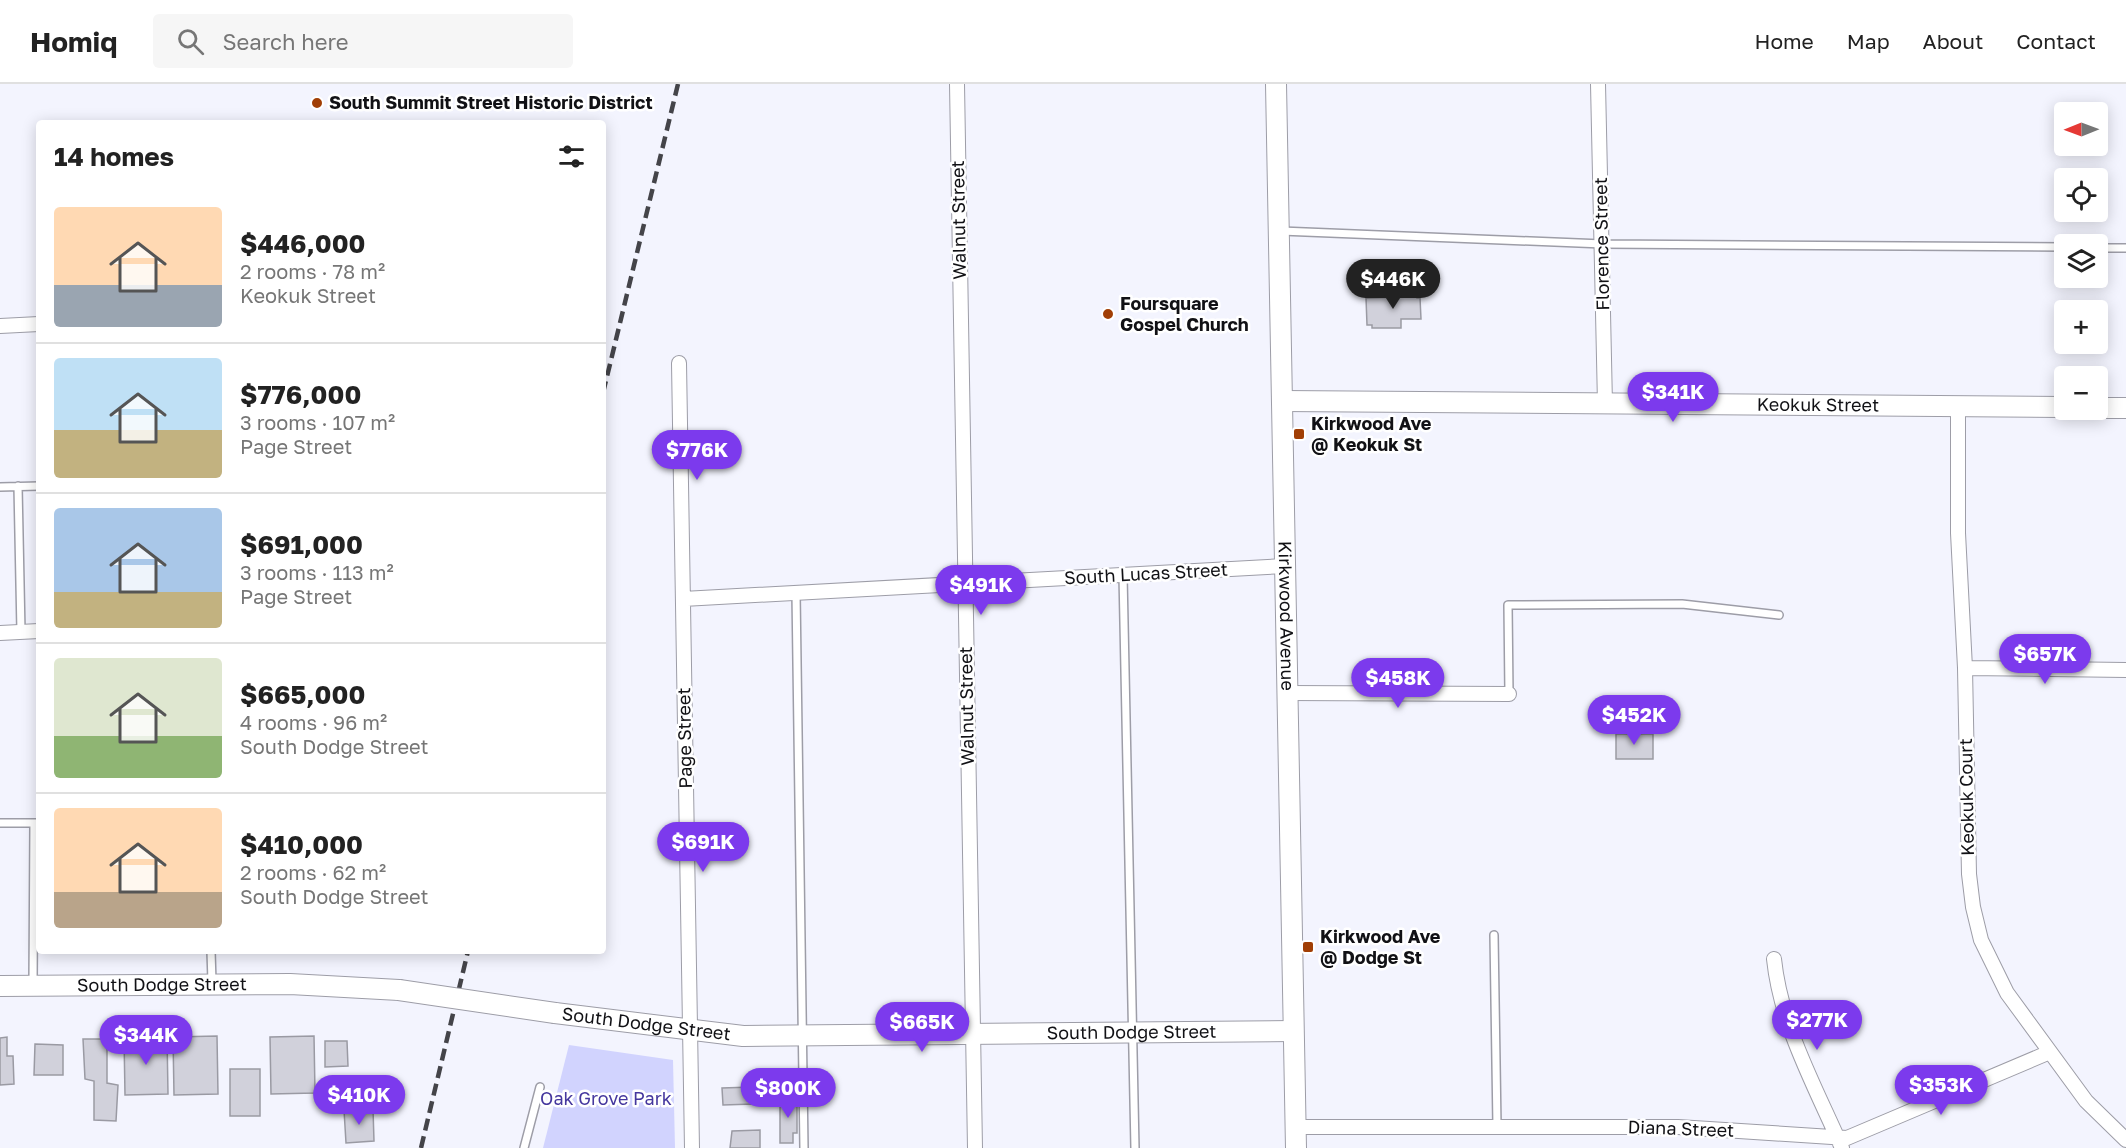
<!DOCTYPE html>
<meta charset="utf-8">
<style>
:root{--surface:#fff;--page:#f6f6f6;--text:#222;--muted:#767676;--line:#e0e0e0;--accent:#7c3aed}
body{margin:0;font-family:"Golos Text",sans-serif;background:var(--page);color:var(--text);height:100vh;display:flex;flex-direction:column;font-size:22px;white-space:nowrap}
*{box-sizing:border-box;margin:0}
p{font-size:20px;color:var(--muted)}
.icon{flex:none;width:33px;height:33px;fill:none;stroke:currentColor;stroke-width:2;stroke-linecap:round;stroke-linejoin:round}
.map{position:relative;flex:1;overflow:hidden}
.side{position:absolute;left:36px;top:36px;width:570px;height:834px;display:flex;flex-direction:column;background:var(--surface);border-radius:6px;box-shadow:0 3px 15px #0003}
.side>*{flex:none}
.needle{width:39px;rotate:269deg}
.buttons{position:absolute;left:2054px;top:18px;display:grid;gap:12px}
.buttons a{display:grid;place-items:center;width:54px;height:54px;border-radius:6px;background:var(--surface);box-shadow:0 3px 15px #0003;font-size:30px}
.price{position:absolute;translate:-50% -51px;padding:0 14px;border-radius:21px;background:var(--accent);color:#fff;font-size:20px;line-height:39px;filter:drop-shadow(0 2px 3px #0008)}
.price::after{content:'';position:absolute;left:50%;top:36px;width:18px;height:14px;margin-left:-9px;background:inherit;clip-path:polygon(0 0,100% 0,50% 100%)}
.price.selected{background:#222;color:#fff}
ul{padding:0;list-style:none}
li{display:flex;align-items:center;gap:18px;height:150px;padding:0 18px}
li+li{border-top:2px solid var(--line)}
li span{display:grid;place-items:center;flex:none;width:168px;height:120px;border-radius:6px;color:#555}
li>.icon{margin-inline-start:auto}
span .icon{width:72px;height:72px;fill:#fffc;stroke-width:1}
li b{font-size:26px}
h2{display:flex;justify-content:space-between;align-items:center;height:72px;padding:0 18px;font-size:26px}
header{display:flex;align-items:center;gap:36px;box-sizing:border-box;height:84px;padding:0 30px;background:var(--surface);border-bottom:2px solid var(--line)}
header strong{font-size:28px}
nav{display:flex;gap:33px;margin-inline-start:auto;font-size:21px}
.search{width:420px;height:54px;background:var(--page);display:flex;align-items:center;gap:15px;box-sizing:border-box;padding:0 21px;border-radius:6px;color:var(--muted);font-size:22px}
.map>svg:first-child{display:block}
.green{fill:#d1d3fe}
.building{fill:#d1d1db;stroke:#9a9aa3;stroke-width:1.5}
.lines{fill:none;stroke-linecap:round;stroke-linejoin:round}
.lane-casing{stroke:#9d9da7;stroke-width:10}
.street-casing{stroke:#9d9da7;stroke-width:16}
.secondary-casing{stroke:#9d9da7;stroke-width:22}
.lane{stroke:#fff;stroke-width:7}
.street{stroke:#fff;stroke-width:14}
.secondary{stroke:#fff;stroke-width:20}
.rail{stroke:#444449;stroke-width:4.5;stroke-dasharray:12 6;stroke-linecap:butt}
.secondary-bridge-casing{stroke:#9d9da7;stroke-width:22;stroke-linecap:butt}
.secondary-bridge{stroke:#fff;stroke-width:20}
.poi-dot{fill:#a13e05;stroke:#fff;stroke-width:2}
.labels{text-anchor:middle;stroke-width:5;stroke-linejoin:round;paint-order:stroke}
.poi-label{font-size:18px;font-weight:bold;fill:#111115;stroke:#fff;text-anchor:start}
.street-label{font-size:18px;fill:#111115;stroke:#fff}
.park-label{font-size:18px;fill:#45379e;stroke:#fff}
</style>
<header>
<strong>Homiq</strong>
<div class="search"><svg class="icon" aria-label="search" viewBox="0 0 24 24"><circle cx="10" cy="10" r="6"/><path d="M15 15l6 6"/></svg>Search here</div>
<nav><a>Home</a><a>Map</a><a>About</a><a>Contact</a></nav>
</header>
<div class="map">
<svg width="2126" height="1064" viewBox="0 0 2126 1064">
<rect width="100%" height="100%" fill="#f3f4fe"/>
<path class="green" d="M569 961 673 976 675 1064H543Z"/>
<path class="building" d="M1397 209H1417V214H1420L1421 235H1401V244H1372V241H1367L1366 214 1397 213Z
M1616 650H1653V675H1616Z
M167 952 168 1010 125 1011 124 953Z
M217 952 218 1010 174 1011 173 953Z
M314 952 315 1009 271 1010 270 953Z
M7 953V972H13L14 1000 0 1001V954Z
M83 955H107V999L118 1001 116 1037 94 1036V997L85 995Z
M325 957H347L348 982 325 983Z
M35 960 63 961V991H34Z
M230 985H260V1032H230Z
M752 1003 753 1020 723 1021 722 1004Z
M780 1012H797V1049H793V1059H780Z
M373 1025 374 1057 346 1059 344 1026Z
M760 1046V1064H730L732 1047Z"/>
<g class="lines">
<g class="lane-casing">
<path id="lane" d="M1281 147 1603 160 2064 163
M2097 164H2126
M18 402 21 548
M0 403 39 402
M1123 491 1135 1064
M796 509 804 1064
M1509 610 1508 521 1682 520 1779 531
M0 739H39
M1494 851 1497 1042
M211 867 212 898
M33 899 34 739
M524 1064 540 1003"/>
</g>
<g class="street-casing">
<path id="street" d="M957 0 975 1064
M1598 0 1605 320
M0 242 39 240
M679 279 692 1064
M1958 321V449L1965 584 1969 790 1973 823 1981 856 2007 909 2086 1017 2126 1056
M683 515 1285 482
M0 549 39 547
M1965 584 2126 586
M1287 609 1509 610
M1774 875C1781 942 1815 1002 1842 1064
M1295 1043H1678L1847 1054 2050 968"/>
</g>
<g class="secondary-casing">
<g id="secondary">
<path id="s1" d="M1276 0 1296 1064"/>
<path id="s2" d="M1282 317 2064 323"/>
<path d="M2097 324H2126"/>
<path id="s3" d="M0 902 290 900 399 906"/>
<path id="s4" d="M555 929 743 952 1293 947"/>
</g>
</g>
<use href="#lane" class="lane"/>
<use href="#street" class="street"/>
<use href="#secondary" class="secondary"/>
<path class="rail" d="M603 309 678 0
M421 1064 468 867"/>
<g class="secondary-bridge-casing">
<path id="secondary-bridge" d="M399 906 555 929"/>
</g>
<use href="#secondary-bridge" class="secondary-bridge"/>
</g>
<g class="poi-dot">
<circle cx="317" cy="19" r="6"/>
<circle cx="1108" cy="230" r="6"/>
<rect x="1293" y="344" width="12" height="12" rx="3"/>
<rect x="1302" y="857" width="12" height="12" rx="3"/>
</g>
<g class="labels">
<g class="poi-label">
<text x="329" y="25">South Summit Street Historic District</text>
<text x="1120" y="226">Foursquare<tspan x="1120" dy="21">Gospel Church</tspan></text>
<text x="1311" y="346">Kirkwood Ave<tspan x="1311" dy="21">@ Keokuk St</tspan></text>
<text x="1320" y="859">Kirkwood Ave<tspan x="1320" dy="21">@ Dodge St</tspan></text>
</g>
<g class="street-label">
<text transform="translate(959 136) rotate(-91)" y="6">Walnut Street</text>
<text transform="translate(1602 160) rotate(-91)" y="6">Florence Street</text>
<text dy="6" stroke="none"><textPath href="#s2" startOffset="536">Keokuk Street</textPath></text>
<text transform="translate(1146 490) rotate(-3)" y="6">South Lucas Street</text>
<text dy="6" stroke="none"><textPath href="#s1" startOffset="532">Kirkwood Avenue</textPath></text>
<text transform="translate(967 622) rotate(-91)" y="6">Walnut Street</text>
<text transform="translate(685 654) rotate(-91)" y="6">Page Street</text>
<text transform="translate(1967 713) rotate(-91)" y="6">Keokuk Court</text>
<text dy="6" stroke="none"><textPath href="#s3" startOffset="162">South Dodge Street</textPath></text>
<text dy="6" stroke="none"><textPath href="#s4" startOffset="92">South Dodge Street</textPath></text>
<text dy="6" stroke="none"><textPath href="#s4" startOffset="578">South Dodge Street</textPath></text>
<text transform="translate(1681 1045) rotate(2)" y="6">Diana Street</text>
</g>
<g class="park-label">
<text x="606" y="1021">Oak Grove Park</text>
</g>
</g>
</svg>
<div class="buttons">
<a><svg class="needle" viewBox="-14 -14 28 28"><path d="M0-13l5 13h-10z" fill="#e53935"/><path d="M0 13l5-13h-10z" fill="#767676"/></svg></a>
<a><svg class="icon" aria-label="locate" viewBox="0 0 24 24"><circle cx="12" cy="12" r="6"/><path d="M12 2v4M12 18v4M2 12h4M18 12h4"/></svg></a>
<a><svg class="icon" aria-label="layers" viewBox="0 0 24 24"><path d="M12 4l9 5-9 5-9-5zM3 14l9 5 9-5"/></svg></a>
<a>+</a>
<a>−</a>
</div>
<b class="price selected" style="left:1393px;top:226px">$446K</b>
<b class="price" style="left:1673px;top:339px">$341K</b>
<b class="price" style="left:697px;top:397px">$776K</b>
<b class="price" style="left:981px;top:532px">$491K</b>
<b class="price" style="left:2045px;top:601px">$657K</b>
<b class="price" style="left:1398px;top:625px">$458K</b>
<b class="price" style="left:1634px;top:662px">$452K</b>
<b class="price" style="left:703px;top:789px">$691K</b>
<b class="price" style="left:1817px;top:967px">$277K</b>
<b class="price" style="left:922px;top:969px">$665K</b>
<b class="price" style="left:146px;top:982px">$344K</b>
<b class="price" style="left:1941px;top:1032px">$353K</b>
<b class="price" style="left:788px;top:1035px">$800K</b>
<b class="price" style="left:359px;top:1042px">$410K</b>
<section class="side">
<h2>14 homes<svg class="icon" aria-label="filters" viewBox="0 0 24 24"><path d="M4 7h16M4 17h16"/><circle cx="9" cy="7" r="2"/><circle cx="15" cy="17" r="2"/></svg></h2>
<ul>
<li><span style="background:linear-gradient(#ffd9b3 65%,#9aa5b1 0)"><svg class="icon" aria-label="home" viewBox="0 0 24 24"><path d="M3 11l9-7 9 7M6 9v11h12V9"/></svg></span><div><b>$446,000</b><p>2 rooms · 78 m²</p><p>Keokuk Street</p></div></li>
<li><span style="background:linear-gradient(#bfe0f5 60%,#c2b280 0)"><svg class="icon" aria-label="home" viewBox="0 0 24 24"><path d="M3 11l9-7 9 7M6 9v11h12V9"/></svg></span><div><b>$776,000</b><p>3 rooms · 107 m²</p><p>Page Street</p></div></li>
<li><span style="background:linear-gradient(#a9c7e8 70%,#c2b280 0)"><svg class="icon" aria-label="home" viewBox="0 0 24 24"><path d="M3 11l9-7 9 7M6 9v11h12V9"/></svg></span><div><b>$691,000</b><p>3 rooms · 113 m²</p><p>Page Street</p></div></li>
<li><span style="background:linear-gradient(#dfe7d0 65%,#8fb573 0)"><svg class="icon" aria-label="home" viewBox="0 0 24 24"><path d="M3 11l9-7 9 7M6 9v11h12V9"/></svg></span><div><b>$665,000</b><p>4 rooms · 96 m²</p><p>South Dodge Street</p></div></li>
<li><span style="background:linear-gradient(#ffd9b3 70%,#b9a48a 0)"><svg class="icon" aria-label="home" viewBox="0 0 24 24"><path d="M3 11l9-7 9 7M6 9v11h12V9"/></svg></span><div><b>$410,000</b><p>2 rooms · 62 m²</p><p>South Dodge Street</p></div></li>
</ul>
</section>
</div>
